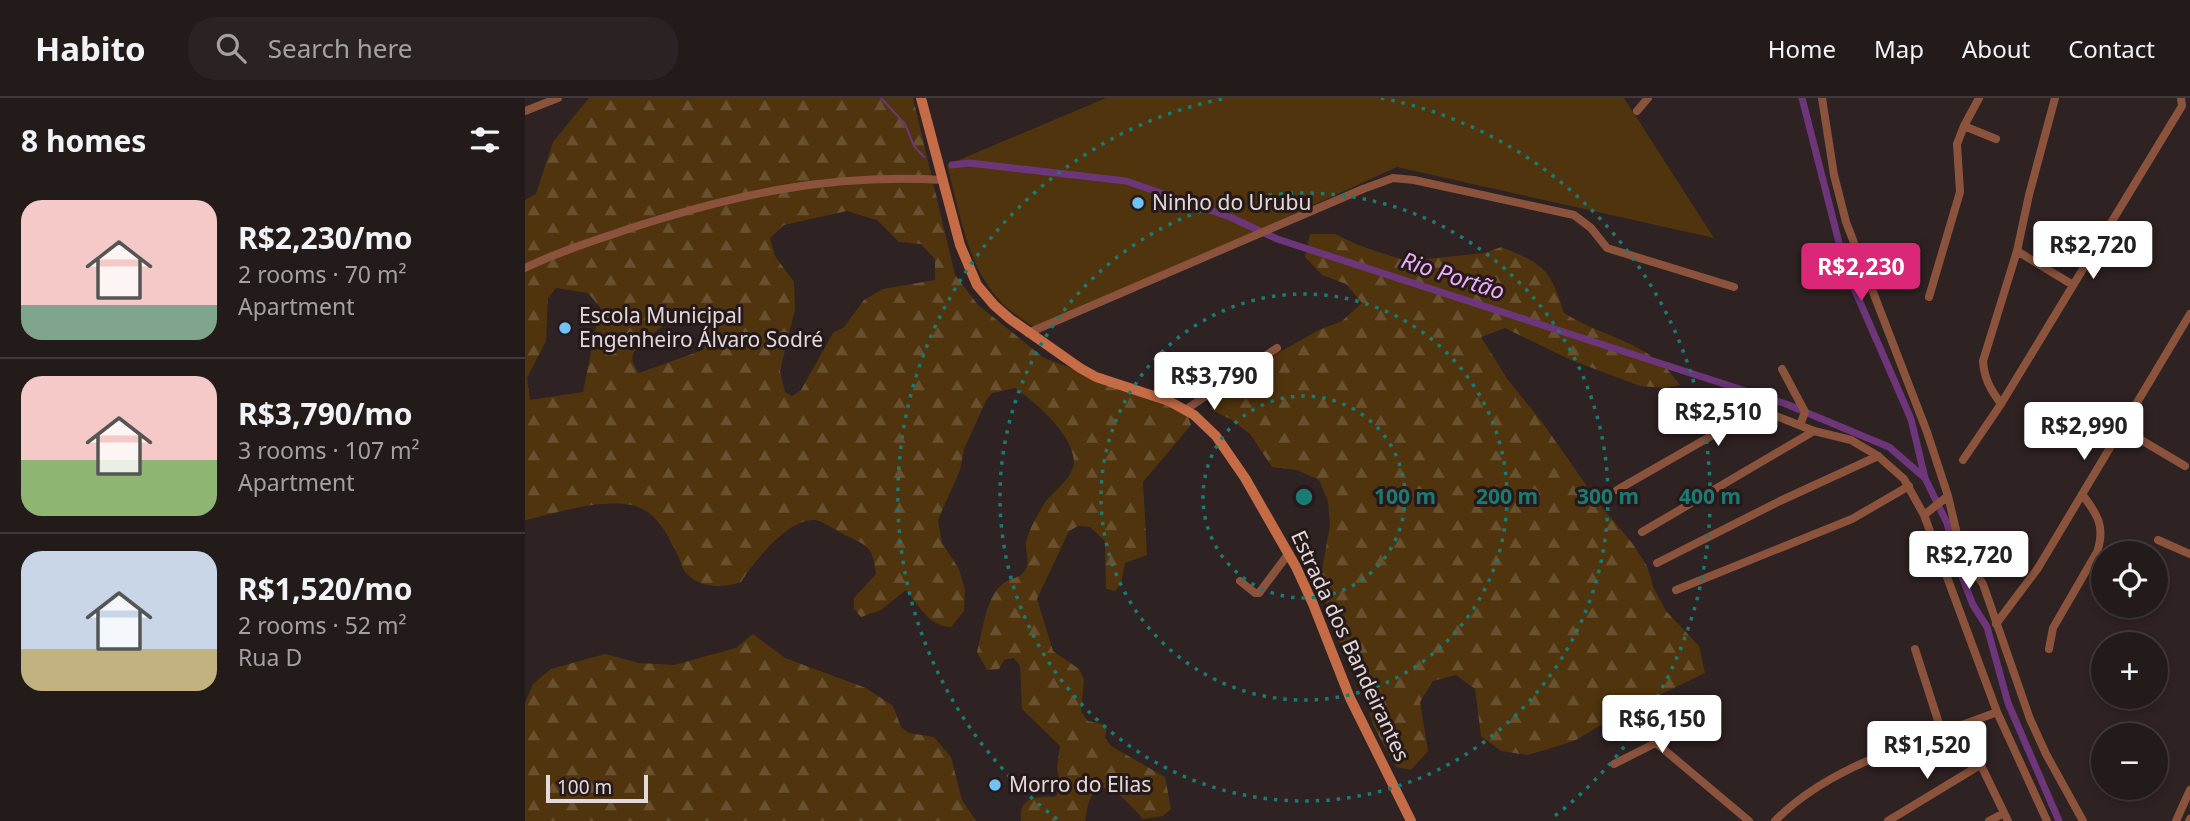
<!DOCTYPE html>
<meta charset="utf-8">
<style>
:root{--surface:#231a1a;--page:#2b2323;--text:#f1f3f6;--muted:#a3a1a2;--line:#403839;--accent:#db2777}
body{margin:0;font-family:"Noto Sans",sans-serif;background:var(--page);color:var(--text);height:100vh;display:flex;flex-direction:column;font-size:26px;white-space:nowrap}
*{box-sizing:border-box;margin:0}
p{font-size:23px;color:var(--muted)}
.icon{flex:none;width:38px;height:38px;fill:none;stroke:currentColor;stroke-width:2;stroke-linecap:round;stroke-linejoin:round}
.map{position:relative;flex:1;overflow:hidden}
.details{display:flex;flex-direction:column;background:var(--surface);width:525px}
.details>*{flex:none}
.fabs{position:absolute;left:1566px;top:443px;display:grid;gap:14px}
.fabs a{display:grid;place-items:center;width:77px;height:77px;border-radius:50%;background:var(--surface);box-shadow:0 4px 10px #0003,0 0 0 2px var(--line);font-size:35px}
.scale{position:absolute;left:21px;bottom:18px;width:102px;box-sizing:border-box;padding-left:7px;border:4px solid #e3d9da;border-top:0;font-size:19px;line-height:24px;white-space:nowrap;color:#e3d9da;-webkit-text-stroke:5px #25191a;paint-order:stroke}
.price{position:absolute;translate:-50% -60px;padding:0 16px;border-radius:7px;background:#fff;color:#222;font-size:23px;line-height:46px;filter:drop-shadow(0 2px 4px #0008)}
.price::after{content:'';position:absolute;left:50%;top:42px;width:21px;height:16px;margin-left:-10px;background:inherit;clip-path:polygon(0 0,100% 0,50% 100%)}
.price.on{background:var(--accent);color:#fff}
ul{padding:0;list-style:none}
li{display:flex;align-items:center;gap:21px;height:175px;padding:0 21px}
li+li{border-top:2px solid var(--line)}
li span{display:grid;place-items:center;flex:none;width:196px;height:140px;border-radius:21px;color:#555}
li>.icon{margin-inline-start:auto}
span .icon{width:84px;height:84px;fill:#fffc;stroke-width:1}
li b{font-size:30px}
h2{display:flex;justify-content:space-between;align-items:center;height:84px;padding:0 21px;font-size:30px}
header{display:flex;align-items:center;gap:42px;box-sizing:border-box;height:98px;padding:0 35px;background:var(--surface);border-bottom:2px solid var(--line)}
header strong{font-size:33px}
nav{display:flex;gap:38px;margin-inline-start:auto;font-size:24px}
.search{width:490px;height:63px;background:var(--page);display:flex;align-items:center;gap:18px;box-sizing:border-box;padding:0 24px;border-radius:28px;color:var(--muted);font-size:26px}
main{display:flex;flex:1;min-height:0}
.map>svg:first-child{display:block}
.grass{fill:#50340e}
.forest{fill:url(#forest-firs);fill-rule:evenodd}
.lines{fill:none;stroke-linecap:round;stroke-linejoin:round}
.stream{stroke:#6d357a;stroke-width:2}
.canal{stroke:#6d357a;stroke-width:7}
.street{stroke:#8c533c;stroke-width:8}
.secondary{stroke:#c56b45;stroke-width:10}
.ring{fill:none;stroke:#1a7b73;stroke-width:3.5;stroke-dasharray:3.5 7}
.poi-dot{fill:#6fc2f4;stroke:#25191a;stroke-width:2.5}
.labels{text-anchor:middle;stroke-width:6;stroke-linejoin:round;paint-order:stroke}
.poi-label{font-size:21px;fill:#e3d9da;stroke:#25191a;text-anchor:start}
.street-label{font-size:21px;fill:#e3d9da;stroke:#25191a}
.water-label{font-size:23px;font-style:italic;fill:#ecadfa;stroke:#25191a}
.centre{fill:#1a7b73;stroke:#25191a;stroke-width:3.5}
.ring-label{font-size:21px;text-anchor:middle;font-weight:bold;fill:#1a7b73;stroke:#25191a;stroke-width:6;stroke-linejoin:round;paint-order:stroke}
</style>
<header>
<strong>Habito</strong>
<div class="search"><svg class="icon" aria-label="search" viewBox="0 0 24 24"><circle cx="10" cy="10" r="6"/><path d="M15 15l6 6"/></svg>Search here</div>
<nav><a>Home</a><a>Map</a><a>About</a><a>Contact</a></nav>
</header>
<main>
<section class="details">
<h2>8 homes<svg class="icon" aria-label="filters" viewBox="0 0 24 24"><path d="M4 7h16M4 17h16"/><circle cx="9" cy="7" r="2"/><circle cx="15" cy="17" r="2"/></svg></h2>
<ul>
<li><span style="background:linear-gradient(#f6c9c9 75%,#7fa58c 0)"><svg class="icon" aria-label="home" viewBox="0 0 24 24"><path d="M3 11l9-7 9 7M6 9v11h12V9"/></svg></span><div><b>R$2,230/mo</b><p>2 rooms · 70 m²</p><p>Apartment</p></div></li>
<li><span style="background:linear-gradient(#f6c9c9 60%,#8fb573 0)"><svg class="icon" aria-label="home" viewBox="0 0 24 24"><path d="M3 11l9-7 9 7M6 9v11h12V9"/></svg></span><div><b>R$3,790/mo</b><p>3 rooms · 107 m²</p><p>Apartment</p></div></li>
<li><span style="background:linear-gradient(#c9d6e8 70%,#c2b280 0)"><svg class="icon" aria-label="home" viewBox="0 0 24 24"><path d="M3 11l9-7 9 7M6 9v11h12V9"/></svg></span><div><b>R$1,520/mo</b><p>2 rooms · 52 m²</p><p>Rua D</p></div></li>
</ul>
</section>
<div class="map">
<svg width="1665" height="723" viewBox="0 0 1665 723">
<defs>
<pattern id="forest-firs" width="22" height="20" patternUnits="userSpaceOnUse" patternTransform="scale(1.75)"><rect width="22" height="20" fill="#50340e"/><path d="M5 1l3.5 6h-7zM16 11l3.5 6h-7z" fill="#695130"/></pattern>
</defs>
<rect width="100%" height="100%" fill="#2f2223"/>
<path class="grass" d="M581 0H1099L1189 140 872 69 513 232C502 224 488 216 478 206 442 170 435 115 422 67Z"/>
<path class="forest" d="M64 0H388L430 177 453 207 519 260 648 308 662 316 666 327 618 384 622 457 600 465 596 485 590 493 581 491 580 443 565 429 553 428 544 433 512 501 528 553 554 571 559 581 556 613 563 623 582 627 580 640 586 648 640 679 646 711 638 718 618 721C607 709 579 673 565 701 562 707 562 716 560 723H496C493 699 511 698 530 699L536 691 532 670 535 648 497 611 495 568 489 560 479 562 474 571 462 572 452 554C458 533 460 499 479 485 486 479 496 481 501 471 505 462 500 454 501 445 503 433 513 416 519 406 528 393 549 380 549 363 547 335 511 305 490 290L467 295 461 303 439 351 435 372 413 422 417 445 434 471 440 492 439 513 426 529C405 529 393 507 381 492L356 512 336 519 329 511V500L351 476C347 448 345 449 320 437 311 433 299 423 290 422 263 420 228 465 216 484 198 490 176 491 161 475 158 472 156 465 154 460 144 439 132 412 106 407 72 401 33 415 0 422V102L11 96 28 44ZM322 113 352 122 374 144 396 146 410 161V182L358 191 339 202 319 229 308 235 276 292 267 298 260 294 255 273 270 211 269 184 250 158 245 140 259 127ZM31 190 63 195 75 209 58 294 5 302 2 280 21 243 23 200ZM163 210 173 212 182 243 178 252 114 275C109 268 105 262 109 254 115 243 151 219 163 210Z
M785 136H810L833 147 881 163 960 155 976 149C1019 166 1025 171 1039 215 1070 235 1109 242 1137 266 1144 272 1149 280 1155 287L1140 290 1115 288 1046 262 980 230 956 239 983 282 1017 324 1075 407 1107 445 1122 468 1129 491 1141 513 1174 548 1180 575 1093 617 1051 642 1027 650 1002 657 976 653 956 638 950 591 931 577 908 583 895 604 903 653 886 672 871 669 848 627 835 580 805 528 796 477 805 427 803 403 794 382 772 372 747 369 725 336 707 322 685 311 733 273 751 256 794 232 817 223 837 205 821 186 797 177 780 159Z
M228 536 260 560 341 590 368 608 376 629 384 635 409 639 426 659 437 702 451 723H0V605L8 586 26 571 80 556 114 565 149 567 211 550Z"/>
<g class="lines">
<path class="stream" d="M356 0 380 26 389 48 399 59"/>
<path class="canal" d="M1277 0 1321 172 1386 321 1400 380 1422 425 1431 463 1448 507 1462 529 1483 605 1534 723
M427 67 444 65 601 83 705 119 752 141 1261 306 1364 349 1400 380"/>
<path class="street" d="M1297 0 1309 77 1321 124 1402 334 1423 398 1436 453 1458 486 1505 621 1521 656 1558 723
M0 13 33 0
M1112 13 1123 0
M1439 28 1471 41
M1492 153 1548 187
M0 170C32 154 66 144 100 132 207 97 304 75 418 82
M1404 199 1435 94 1432 46 1439 28 1454 0
M503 235 838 91 868 80 889 82 1049 117 1066 130 1082 150 1209 189
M1257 271 1280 314 1275 327
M1476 306C1466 292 1459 281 1458 263L1492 153 1504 97 1530 0
M660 312 752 250
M1596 330 1660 368
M1438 362 1476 306 1657 8 1656 0
M1092 392 1200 330 1235 314 1251 318 1289 333 1326 342 1353 358 1379 381 1399 417 1472 614 1522 723
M1399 417 1423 398
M1117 434 1289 333
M1633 442 1665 456
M1132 465 1255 403 1353 358
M715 483 730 495H734L764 455
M1151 492 1327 421 1384 388
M1471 526 1513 470 1665 216
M1390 551 1417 635
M1524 551 1528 530 1572 454C1581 428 1572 416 1557 396
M1437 628 1483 723
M1130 644 1224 723
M1089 666 1172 624
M1250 723C1306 665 1398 643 1472 614
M1363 723 1455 667
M1464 723 1479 715
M1651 723 1665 692
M1664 723 1665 721"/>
<path class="secondary" d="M396 0 435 147 452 187 469 207 485 221 555 270 571 279 644 303 669 317 691 338 720 380 771 469 788 506 825 600 886 723"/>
</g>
<g class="ring">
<circle cx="779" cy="399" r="101"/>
<circle cx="779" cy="399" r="203"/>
<circle cx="779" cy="399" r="304"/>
<path d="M532 721A406 406 0 0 1 702 0M856 0A406 406 0 0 1 1026 721"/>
</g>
<g class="poi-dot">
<circle cx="613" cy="105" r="7"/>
<circle cx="40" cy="230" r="7"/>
<circle cx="470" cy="687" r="7"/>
</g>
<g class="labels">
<g class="poi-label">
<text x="627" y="112">Ninho do Urubu</text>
<text x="54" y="225">Escola Municipal<tspan x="54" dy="24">Engenheiro Álvaro Sodré</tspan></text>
<text x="484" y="694">Morro do Elias</text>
</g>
<g class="street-label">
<text transform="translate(825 548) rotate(65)" y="7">Estrada dos Bandeirantes</text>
</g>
<g class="water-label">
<text transform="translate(928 178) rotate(18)" y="8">Rio Portão</text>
</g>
</g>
<circle cx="779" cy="399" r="10" class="centre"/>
<g class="ring-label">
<text x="880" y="406">100 m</text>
<text x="982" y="406">200 m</text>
<text x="1083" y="406">300 m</text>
<text x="1185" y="406">400 m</text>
</g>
</svg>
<div class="fabs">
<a><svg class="icon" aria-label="locate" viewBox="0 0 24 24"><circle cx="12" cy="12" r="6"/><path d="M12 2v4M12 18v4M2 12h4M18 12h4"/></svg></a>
<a>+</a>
<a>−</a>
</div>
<div class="scale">100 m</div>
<b class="price" style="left:1568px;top:183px">R$2,720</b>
<b class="price on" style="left:1336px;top:205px">R$2,230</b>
<b class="price" style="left:689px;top:314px">R$3,790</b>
<b class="price" style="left:1193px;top:350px">R$2,510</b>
<b class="price" style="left:1559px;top:364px">R$2,990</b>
<b class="price" style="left:1444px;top:493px">R$2,720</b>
<b class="price" style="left:1137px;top:657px">R$6,150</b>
<b class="price" style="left:1402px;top:683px">R$1,520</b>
</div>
</main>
